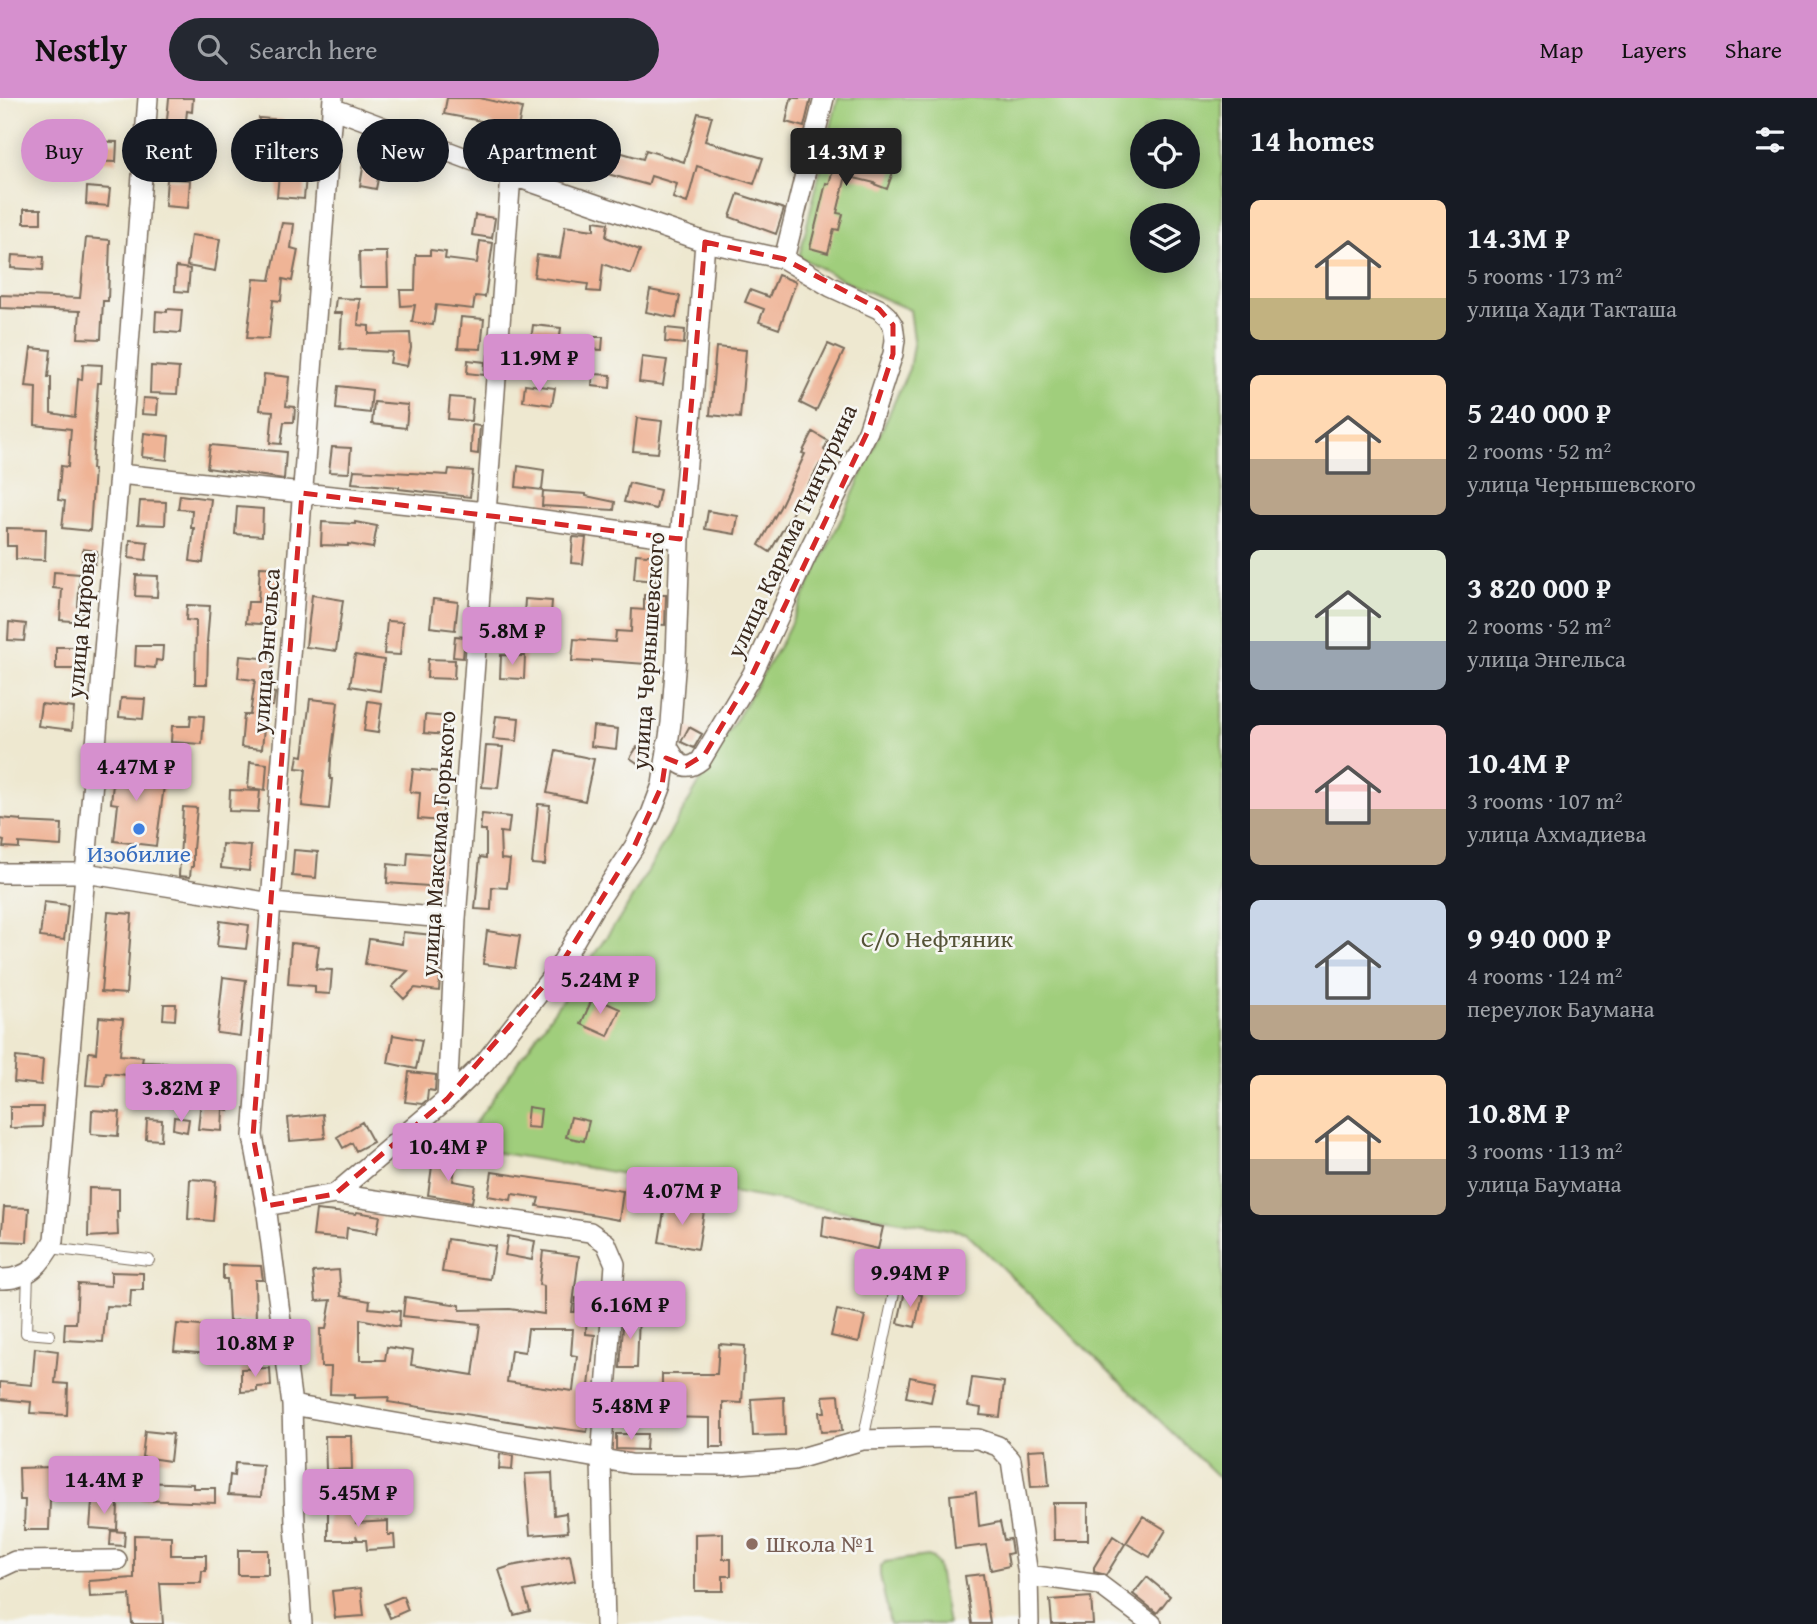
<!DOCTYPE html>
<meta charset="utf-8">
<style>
:root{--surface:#171b24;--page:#242831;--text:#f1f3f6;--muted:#9ea1a6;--accent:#d690ce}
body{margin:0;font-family:"Gentium Book Plus",serif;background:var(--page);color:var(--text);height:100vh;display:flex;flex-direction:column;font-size:26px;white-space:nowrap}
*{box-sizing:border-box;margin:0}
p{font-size:23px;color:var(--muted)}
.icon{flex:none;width:38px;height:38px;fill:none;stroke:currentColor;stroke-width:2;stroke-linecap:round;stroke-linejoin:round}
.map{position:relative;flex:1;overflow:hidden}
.panel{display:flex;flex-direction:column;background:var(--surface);width:595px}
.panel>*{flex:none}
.guide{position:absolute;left:21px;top:21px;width:665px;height:63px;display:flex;gap:14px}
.buttons{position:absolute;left:1130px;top:21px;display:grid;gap:14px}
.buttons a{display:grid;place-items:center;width:70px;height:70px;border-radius:50%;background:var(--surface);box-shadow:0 4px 18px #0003;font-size:35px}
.price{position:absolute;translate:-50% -60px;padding:0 16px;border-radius:7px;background:var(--accent);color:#111;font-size:23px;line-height:46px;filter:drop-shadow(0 2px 4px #0008)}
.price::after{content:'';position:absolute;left:50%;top:42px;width:21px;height:16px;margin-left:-10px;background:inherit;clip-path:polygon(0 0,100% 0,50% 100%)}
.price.active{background:#222;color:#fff}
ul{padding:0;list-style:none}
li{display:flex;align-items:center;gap:21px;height:175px;padding:0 28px}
li span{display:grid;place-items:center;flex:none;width:196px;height:140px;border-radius:10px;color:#555}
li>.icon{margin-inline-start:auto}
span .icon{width:84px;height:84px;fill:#fffc;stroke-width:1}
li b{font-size:30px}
h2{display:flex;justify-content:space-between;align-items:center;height:84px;padding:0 28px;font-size:30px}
.pill{padding:0 24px;border-radius:32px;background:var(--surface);box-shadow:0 4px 18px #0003;font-size:24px;line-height:63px}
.pill.active{background:var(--accent);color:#111}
header{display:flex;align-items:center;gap:42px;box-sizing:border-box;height:98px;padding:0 35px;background:var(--accent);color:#111}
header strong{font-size:33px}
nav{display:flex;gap:38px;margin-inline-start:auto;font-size:24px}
.search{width:490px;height:63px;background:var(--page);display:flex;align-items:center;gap:18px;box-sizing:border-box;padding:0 24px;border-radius:38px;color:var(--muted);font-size:26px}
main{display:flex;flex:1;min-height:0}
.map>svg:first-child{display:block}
.green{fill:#a0ce7c;stroke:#6e7c4d;stroke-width:2;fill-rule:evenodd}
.building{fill:#efb496;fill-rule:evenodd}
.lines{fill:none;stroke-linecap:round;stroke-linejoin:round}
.lane-casing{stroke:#7a6c5c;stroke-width:12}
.street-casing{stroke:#7a6c5c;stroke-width:22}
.lane{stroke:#fff;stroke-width:10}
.street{stroke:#fff;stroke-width:19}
.marked{fill:none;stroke:#d62828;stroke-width:5;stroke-dasharray:14 9;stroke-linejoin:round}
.shop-dot{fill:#3f7fe0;stroke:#f6f6f2;stroke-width:2.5}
.education-dot{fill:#8d6e63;stroke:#f6f6f2;stroke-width:2.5}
.labels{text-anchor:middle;stroke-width:5;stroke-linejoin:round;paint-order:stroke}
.street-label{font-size:24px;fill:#3b2a1e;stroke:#f6f6f2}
.shop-label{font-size:24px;fill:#366cbe;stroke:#f6f6f2}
.park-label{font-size:24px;fill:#545336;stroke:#f6f6f2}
.education-label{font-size:24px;fill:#785e54;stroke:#f6f6f2;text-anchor:start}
</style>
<header>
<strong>Nestly</strong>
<div class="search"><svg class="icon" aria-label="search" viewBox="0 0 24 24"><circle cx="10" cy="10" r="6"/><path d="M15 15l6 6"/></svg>Search here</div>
<nav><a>Map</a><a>Layers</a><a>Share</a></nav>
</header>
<main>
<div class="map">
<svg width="1222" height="1526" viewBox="0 0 1222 1526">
<rect width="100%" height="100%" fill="#f6f6f2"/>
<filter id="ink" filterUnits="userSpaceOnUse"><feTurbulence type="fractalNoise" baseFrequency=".0143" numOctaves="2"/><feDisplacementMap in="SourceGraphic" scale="14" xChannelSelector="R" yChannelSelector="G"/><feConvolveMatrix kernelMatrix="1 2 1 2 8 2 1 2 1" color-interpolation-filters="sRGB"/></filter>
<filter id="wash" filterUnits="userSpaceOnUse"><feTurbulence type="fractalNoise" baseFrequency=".00686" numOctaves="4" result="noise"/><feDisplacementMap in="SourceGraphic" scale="28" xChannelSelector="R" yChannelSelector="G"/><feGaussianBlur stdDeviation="1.57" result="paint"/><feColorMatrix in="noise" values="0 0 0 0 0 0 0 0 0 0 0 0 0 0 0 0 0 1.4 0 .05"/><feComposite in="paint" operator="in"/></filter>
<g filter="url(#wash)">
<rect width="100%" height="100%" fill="#eee8d0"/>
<path class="green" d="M838 0H1222V1383L965 1134 459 1048 624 814 782 543 849 405 909 271 914 241 910 212 853 187 799 159ZM1143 33H1188V79H1143ZM1143 117H1188V163H1143Z
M927 1458 933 1460 937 1466 948 1526H890L880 1477V1469L885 1464Z"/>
<g id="blocks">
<path class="building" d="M169 0H193L192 14 187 13 184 40 161 38 162 22H167Z
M447 0H480L522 10 517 34 492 27V25L444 16Z
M791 0H811L804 29 786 24Z
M698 15 712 18 705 43 763 60 754 86 697 68 687 105 673 100 677 86 651 78 648 87 604 75 607 65 559 52 566 26 592 33 588 45 643 61 646 52 684 64Z
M259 20 283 22 278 72 254 70Z
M841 41 874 49 870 63 894 71 887 91 874 86 875 85 846 78 837 115 843 116 839 132 834 131 828 155 810 150 826 85 829 86Z
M87 43 117 44 116 64 87 63Z
M365 58 382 61 376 91 360 88Z
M280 64 298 66 297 78H306L304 101 277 99Z
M167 81 190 82 188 110 165 108Z
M87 89 110 91 108 108 86 106Z
M738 96 784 111 776 136 730 119Z
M24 111H41V125H24Z
M475 117 495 120 492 140 472 137Z
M594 123 608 125 606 139 640 152 631 176 603 166 600 194 587 193 588 186 534 179 537 157 560 160 565 128 594 132Z
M282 125 294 126 291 150 298 152 292 183 283 181 281 203 273 202 269 241 247 240 254 181 270 182Z
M191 137 220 141 215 173 187 168Z
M86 140 110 142 108 203H103L101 241 78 240 80 213 0 210V197L80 200Z
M480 143 493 145 485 199 475 198 473 211 436 207 433 227 412 224 415 207 401 208 400 192H415L416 157H430V152L446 154 445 161 477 165Z
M359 154H387L388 189H360Z
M12 157 44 159 43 172 11 170Z
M176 169 190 171 188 194 175 193Z
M778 177 796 184 779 231 759 224 764 211 745 204 750 192 769 199Z
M650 192 680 198 676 220 646 214Z
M336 200 360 201 358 227 369 228V236L410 235 411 250 407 268 390 265 392 254 340 251 342 215H334Z
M167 211 182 212 180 235 155 233 156 213 167 214Z
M461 219 484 221 481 251 458 250Z
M533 227 561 230 558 254 530 250Z
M666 230 685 232 684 246 665 244Z
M590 239H603L602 252 589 251Z
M828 246 844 253 816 313 800 305Z
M716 249 746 252 740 320 710 317Z
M31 250 51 252 48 279H51V315L75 319 78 281 82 282 83 266 102 267 101 285H98L92 371H94L90 433 62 430 65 403 58 402 61 368 68 369 71 331 35 327 36 290 26 289Z
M642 259 667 262 663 287 639 284Z
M468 262 485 264 484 277 467 275Z
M151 268 179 270 177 296 150 295Z
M264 276 289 279 286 308 295 309 294 324H284L281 346 270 345 273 313 260 312Z
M593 276 611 277 610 290 592 288Z
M525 286 555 290 552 307 523 303Z
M338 288 372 292 370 315 336 311Z
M450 299 473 301 471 323 448 321Z
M143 300 158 301 157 317 142 316Z
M374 304 408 307 406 330 372 326Z
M637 320 662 323 658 355 633 353Z
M472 327 480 328 478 356 471 355Z
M813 334 828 343 824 352 831 357 825 369 820 366 770 454 759 447 780 409 805 356 802 355Z
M144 335 169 338 167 362 142 359Z
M210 347 286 354 284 381 207 370Z
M332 349 351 350 349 375 329 374Z
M518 368 544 372 542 392 516 389Z
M449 371 473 373 470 399 399 391V389L352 385 354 372 448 377Z
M629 385 660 392 656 411 624 404Z
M543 393 586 396V398L615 404 614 412 542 408Z
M180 397 211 401 203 465 190 463 194 430H191L192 412 178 411Z
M140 403 166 404 165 427 138 426Z
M237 409 263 411 262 438 235 436Z
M708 413 738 418 735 436 705 431Z
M322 424 355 426V424L377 428 373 450 348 446V448L321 447Z
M7 430 46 431 45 462 16 461V448H7Z
M573 439 586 440 583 466 571 465Z
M130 442 148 444 146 462 129 460Z
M83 451 97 453 95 466 82 465Z
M636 456 658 458 656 483 634 481Z
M260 469 281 470 279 497H276L274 527 246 525 248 504H258Z
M54 474 80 476 78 509H83L82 524 60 522 62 491 53 490Z
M136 477 158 478 157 499 135 498Z
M312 497 343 502 336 553 306 549Z
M644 497H666L665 527 649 526 646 566 592 562V564L572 563 574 541 615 544 616 533 631 534 632 511 644 512Z
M433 501 458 504 455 532 430 529Z
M525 501 552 503 550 530H539V536L523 535Z
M187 507 210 508 207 544H208L207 586H195L196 523 186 522Z
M387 523 403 524 400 557 384 556Z
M9 524 26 526 24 543 8 542Z
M455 538 465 539 463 560 453 559Z
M136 548H163L162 563 156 562 155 570 135 568Z
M56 549H78V571H56Z
M355 557 384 562 380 593 350 588Z
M501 557 525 558 524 581 500 580Z
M240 558 273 561 270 594 275 595 273 608H266L262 651 241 649 244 617H250L255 582 238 580Z
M428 561 455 562 454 581 427 580Z
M121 600 145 601 143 621 119 619Z
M310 601 338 604 331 661 330 681H332L329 711 302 708 306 671 296 670 298 657 303 658Z
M368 603 382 605 378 635 364 633Z
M41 606 74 610 72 632 38 628Z
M191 617 204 618 202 646 171 644 172 628H190Z
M425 617 448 619 446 637 424 635Z
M496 618 519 620 517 643 493 641Z
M593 628 618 631 616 651 591 648Z
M689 629 702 636 694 650 681 644Z
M486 648 503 649 498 690 482 689Z
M637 649 652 658 645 670 630 660Z
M556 653 594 661 585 703 547 695Z
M116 657 145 660 143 680 150 681V686L164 688 156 748 114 743 118 706 111 705Z
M250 664 267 666 265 692 248 690Z
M413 671 441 674 438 701H444L442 723 418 721 420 695 410 694Z
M230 692 260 693 258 714 229 713Z
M538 706 550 707 545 767 532 766Z
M183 709 197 710 193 751V769H191L190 779 179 778Z
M482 716 510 719 508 735 500 734 501 761 510 762 507 790 492 789 491 812 475 811 480 759 486 760V732H480Z
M0 720 21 722V724L62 726 61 748 19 745V750L3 749 4 743 0 742Z
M222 746 251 748 249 773 221 770Z
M294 752 318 754 316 780 292 778Z
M408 754 445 757 442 789 387 785 388 766 407 768Z
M44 804 68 807 64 842 40 839Z
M108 814 132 816 126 896 101 894Z
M220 823 249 827 246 851 217 848Z
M487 833 520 838 515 870 483 866Z
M403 834 443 838 439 893 415 890 404 901 392 889 408 873 365 866 369 841 402 846Z
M291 845 319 848 316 871 332 872 330 896 315 895V888L288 886Z
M223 879 246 882 240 938 217 935Z
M593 899 620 911 608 938 581 926Z
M164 906H176L175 922 163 921Z
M99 919 123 921 120 957 143 959 142 964 173 965 172 981 106 975 104 988 86 987 89 954 96 955Z
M393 937 422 942 416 971 388 965Z
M16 959 43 962 41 987 14 984Z
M409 974 436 977 435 993 428 992 427 1002 422 1006 405 1004Z
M203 984 231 987 229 1012 223 1011 222 1033 198 1031Z
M10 1009H43L42 1029 10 1030Z
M528 1009 541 1011 539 1030 526 1029Z
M92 1012 120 1014 118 1038 91 1036Z
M323 1016 325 1040 290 1043 288 1020Z
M174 1019 189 1021 187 1034 173 1031Z
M571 1019 589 1023 584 1043 566 1039Z
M147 1021 162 1022 161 1042 146 1041Z
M362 1024 373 1044 356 1053 352 1045 343 1050 337 1039Z
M433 1061 456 1064 453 1083 475 1087 472 1104 428 1097Z
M492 1074 623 1093 619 1122 591 1117V1116L537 1108 539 1100 512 1096 511 1102 488 1098Z
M190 1081 216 1083 213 1123 188 1121Z
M89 1090 119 1091V1113H117L118 1137 88 1139Z
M665 1107 704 1113 698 1151 659 1144Z
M4 1109 29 1110 27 1144 1 1143Z
M316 1112 356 1116 357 1114 380 1118 377 1135 347 1130 346 1141 313 1138Z
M824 1118 883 1129 878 1151 822 1138Z
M508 1138 535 1143 532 1162 505 1157Z
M447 1141 495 1148 490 1181 442 1174Z
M543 1153 579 1158 572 1214H575L576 1200 587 1201 586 1236 595 1237 587 1305 591 1306 587 1334 527 1326 388 1304 389 1299 354 1300V1297L330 1296 331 1269H321L320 1231H326L331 1202 316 1203 313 1174 339 1172 341 1198 370 1203 369 1210 400 1213 399 1229 360 1221V1262H385L387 1249 413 1253 411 1267 473 1277 480 1226 403 1218 405 1199 460 1207V1212L510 1211 544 1216V1188L539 1187ZM528 1231H573L571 1257 577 1258 573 1293 507 1284 511 1252 525 1254Z
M223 1167 261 1168 263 1182H255L256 1222 229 1223 227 1181H223Z
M111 1174 143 1175V1192H131L130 1209 106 1208 103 1244 64 1242 65 1225H76L78 1186 111 1188Z
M905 1193 922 1197 915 1229 898 1225Z
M837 1212 865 1218 859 1244 831 1238Z
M624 1215 639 1216 637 1270H620Z
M177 1226 236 1231 234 1258 174 1253Z
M719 1246 745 1248 742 1305 723 1304V1349H710V1320L662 1319V1276H717Z
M35 1250 58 1253 55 1285 68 1286 67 1317 30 1315 31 1304 0 1301V1284L32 1287Z
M270 1270 271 1288 257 1289V1293L241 1294V1271Z
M910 1279 935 1284 931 1304 906 1299Z
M972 1280 1004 1284 1000 1319 980 1317 981 1310 968 1308Z
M839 1297 842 1333 821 1334 819 1314H825L823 1298Z
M784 1299 785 1337 753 1338 751 1301Z
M145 1333 173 1336 170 1363 142 1359Z
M616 1336H647L646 1352 616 1351Z
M325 1338H351L352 1371 326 1372Z
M1046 1351 1049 1388 1031 1389 1028 1352Z
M500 1356 513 1358 512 1372 499 1371Z
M235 1365 263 1367 261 1399 228 1397 230 1377 234 1378Z
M55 1369V1402H50L49 1432H24L25 1402H20L19 1370Z
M552 1375 554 1417 566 1415 568 1434 530 1437 525 1376Z
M141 1384 193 1386V1390H215V1405L140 1402Z
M976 1394 979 1428 1000 1424 1004 1442 1010 1441 1012 1455 1007 1456 1009 1468 991 1472 986 1447 955 1451 950 1397Z
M92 1404 118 1406 117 1432 90 1430Z
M1053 1405H1088V1442H1054Z
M356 1409V1425L388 1423V1437H394L395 1450 367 1452 366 1442H358L356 1437 357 1442H328V1410Z
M1143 1418 1166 1432 1150 1459 1126 1445Z
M111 1433 125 1434 124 1448 110 1447Z
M723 1435V1461H731V1478H723V1493H695V1436Z
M134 1437 171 1438V1457H206V1473H202L201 1485H160L163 1526H132L130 1497 90 1499 89 1483 134 1480Z
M1113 1438 1125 1446 1106 1477 1094 1474V1469Z
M238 1452H268V1477H238Z
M570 1457 575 1483 524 1493 530 1513 514 1517 499 1472 511 1468Z
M983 1476 990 1526H972L965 1478Z
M1147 1479 1170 1498 1157 1515 1133 1496Z
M361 1490 364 1518 335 1520 332 1493Z
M403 1498 408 1512 390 1520 384 1506Z
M1091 1499 1093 1526H1052L1050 1502Z"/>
</g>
</g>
<g filter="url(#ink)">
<use href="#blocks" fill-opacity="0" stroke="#7a6c5c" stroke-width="2"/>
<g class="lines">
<g class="lane-casing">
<path id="lane" d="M50 1150 149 1162
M28 1175 26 1235 50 1237
M863 1342 897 1181"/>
</g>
<g class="street-casing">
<path id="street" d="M332 10 511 77 705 144 784 161 831 189 879 211 887 218 893 227 895 242 893 256 868 333 809 452 752 577 701 662C684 676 676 664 667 647
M784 161 824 0
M119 376 486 414 680 441
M0 775H85L272 805 456 821
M447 1001 456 821 511 77
M335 1096 447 1001 485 964 558 871 593 811 634 749 651 716 662 687 671 625 676 560 680 441 694 290 705 144
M266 1108 335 1096 590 1134 606 1145 615 1166 601 1362 605 1526
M0 1181C29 1182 42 1165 54 1142L119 376 148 0
M292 1307 631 1366 725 1367 794 1362 863 1342 933 1340 978 1341 998 1348 1011 1362 1028 1477 1029 1526
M0 1470 15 1463 117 1462
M1028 1477 1100 1487 1152 1526
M302 1526 295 1427 292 1307 266 1108 253 1038 333 0"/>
</g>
<use href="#lane" class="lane"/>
<use href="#street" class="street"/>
</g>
</g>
<path class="marked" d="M705 144 784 161 879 211 893 227V256L868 333 752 577 705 656 686 668 666 660 662 687 634 749 558 871 447 1001 335 1096 266 1108 253 1038 302 395 680 441Z"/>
<circle class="shop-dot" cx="139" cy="731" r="7"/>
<circle class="education-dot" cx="752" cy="1446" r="7"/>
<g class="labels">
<g class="street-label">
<text transform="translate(792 433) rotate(-65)" y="8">улица Карима Тинчурина</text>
<text transform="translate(81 527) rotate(-85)" y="8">улица Кирова</text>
<text transform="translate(266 553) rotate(-86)" y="8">улица Энгельса</text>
<text transform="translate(648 553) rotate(-86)" y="8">улица Чернышевского</text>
<text transform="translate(438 746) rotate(-86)" y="8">улица Максима Горького</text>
</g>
<g class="shop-label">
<text x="139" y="764">Изобилие</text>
</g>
<g class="park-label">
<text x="937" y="849">С/О Нефтяник</text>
</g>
<g class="education-label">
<text x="766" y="1454">Школа №1</text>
</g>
</g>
</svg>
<div class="buttons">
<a><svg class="icon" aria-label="locate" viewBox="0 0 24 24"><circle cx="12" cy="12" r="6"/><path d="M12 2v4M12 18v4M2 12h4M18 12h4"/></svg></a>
<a><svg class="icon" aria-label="layers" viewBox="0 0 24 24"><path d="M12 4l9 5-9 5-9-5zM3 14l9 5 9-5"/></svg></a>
</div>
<b class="price active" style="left:846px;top:90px">14.3M ₽</b>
<b class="price" style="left:539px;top:296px">11.9M ₽</b>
<b class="price" style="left:512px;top:569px">5.8M ₽</b>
<b class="price" style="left:136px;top:705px">4.47M ₽</b>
<b class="price" style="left:600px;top:918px">5.24M ₽</b>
<b class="price" style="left:181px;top:1026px">3.82M ₽</b>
<b class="price" style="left:448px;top:1085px">10.4M ₽</b>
<b class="price" style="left:682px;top:1129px">4.07M ₽</b>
<b class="price" style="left:910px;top:1211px">9.94M ₽</b>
<b class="price" style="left:630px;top:1243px">6.16M ₽</b>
<b class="price" style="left:255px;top:1281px">10.8M ₽</b>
<b class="price" style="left:631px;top:1344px">5.48M ₽</b>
<b class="price" style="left:104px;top:1418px">14.4M ₽</b>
<b class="price" style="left:358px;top:1431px">5.45M ₽</b>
<div class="guide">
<a class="pill active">Buy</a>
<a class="pill">Rent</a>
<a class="pill">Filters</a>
<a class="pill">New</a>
<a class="pill">Apartment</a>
</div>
</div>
<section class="panel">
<h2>14 homes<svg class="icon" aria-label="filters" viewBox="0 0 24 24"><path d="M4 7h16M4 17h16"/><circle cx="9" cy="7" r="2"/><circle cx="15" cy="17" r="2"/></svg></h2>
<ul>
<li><span style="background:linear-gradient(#ffd9b3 70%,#c2b280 0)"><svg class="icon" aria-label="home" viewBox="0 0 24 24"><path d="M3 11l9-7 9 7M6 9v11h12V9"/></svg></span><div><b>14.3M ₽</b><p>5 rooms · 173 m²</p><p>улица Хади Такташа</p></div></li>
<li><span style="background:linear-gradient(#ffd9b3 60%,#b9a48a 0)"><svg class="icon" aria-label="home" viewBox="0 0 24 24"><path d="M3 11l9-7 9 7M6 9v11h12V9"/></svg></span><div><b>5 240 000 ₽</b><p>2 rooms · 52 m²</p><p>улица Чернышевского</p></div></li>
<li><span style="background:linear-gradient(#dfe7d0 65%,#9aa5b1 0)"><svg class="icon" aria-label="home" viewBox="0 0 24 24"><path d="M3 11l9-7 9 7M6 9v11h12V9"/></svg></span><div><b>3 820 000 ₽</b><p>2 rooms · 52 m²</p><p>улица Энгельса</p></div></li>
<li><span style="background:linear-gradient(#f6c9c9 60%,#b9a48a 0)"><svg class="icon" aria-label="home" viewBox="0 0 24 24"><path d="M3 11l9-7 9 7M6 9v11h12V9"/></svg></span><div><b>10.4M ₽</b><p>3 rooms · 107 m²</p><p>улица Ахмадиева</p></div></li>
<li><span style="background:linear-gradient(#c9d6e8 75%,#b9a48a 0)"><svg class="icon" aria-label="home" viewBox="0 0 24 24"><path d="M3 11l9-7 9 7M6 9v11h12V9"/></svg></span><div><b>9 940 000 ₽</b><p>4 rooms · 124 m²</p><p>переулок Баумана</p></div></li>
<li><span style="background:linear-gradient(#ffd9b3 60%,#b9a48a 0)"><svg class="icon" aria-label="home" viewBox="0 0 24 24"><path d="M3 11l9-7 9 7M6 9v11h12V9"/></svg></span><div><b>10.8M ₽</b><p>3 rooms · 113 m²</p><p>улица Баумана</p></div></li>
</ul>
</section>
</main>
